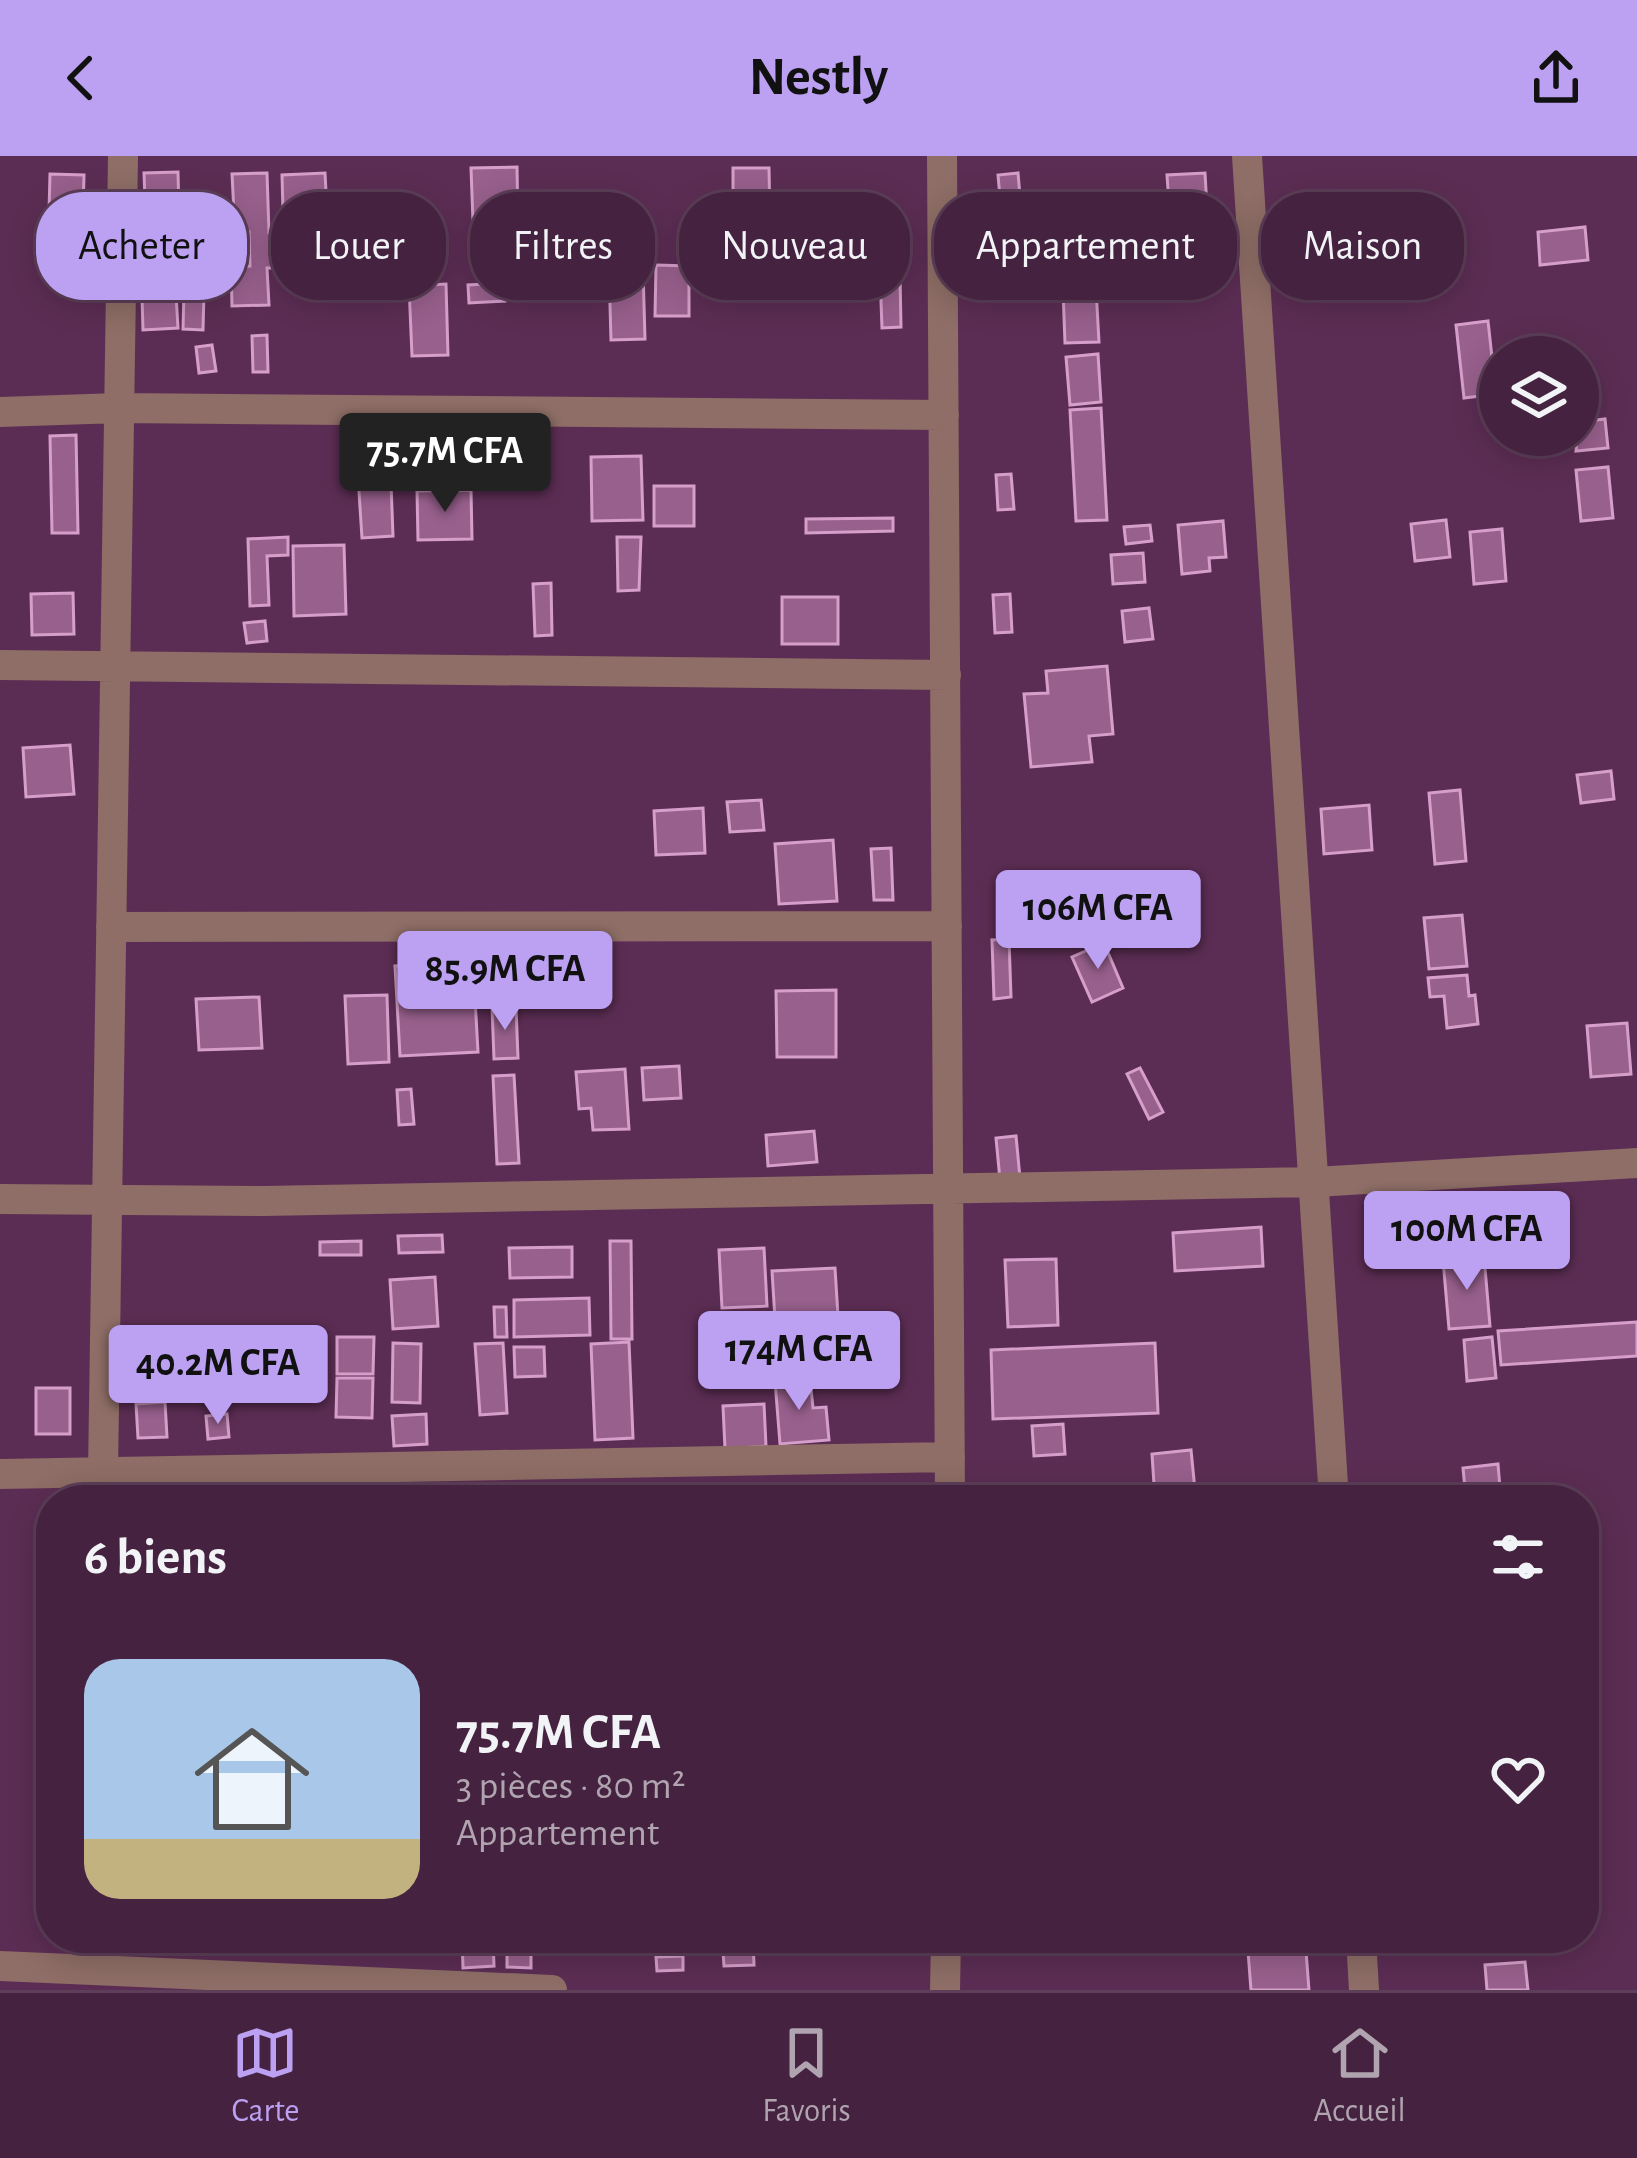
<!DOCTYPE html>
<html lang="fr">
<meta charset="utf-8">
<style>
:root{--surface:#45223f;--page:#4f2f4a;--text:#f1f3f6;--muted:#b0a4b0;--line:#5d3f59;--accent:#bca0f2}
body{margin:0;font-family:"Alegreya Sans",sans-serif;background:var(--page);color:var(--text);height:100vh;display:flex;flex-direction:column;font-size:45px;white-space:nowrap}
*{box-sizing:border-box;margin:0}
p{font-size:39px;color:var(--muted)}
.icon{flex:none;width:66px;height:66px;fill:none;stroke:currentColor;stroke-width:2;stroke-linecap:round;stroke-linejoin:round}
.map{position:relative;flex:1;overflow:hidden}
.panel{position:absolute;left:36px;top:1329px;width:1563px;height:468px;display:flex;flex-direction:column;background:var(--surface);border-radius:48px;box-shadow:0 6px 30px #0003,0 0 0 3px var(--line)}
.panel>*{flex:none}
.hud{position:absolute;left:36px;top:36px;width:1566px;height:108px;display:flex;gap:24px}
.tools{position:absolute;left:1479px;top:180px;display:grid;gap:24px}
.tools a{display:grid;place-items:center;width:120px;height:120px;border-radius:50%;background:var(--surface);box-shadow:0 6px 30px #0003,0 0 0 3px var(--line);font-size:60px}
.price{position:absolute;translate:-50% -102px;padding:0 27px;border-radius:12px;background:var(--accent);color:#111;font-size:39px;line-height:78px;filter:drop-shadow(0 3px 6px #0008)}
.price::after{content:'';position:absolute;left:50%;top:72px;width:36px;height:27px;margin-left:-18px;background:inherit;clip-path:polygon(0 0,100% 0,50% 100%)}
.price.on{background:#222;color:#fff}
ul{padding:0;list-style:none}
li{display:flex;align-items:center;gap:36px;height:300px;padding:0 48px}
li+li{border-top:3px solid var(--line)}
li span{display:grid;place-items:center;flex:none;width:336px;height:240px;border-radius:36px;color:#555}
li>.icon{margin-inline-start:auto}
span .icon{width:144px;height:144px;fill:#fffc;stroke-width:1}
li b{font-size:51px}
h2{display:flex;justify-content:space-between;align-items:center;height:144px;padding:0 48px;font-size:51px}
.chip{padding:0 42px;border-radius:48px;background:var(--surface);box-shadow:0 6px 30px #0003,0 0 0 3px var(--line);font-size:42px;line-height:108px}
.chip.on{background:var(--accent);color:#111}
header{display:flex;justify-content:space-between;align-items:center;height:156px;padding:0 48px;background:var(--accent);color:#111;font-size:54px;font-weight:700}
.menu{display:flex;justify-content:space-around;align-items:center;height:168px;border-top:3px solid var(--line);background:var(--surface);font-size:33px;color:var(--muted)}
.menu a{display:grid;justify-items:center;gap:6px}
.menu .on{color:var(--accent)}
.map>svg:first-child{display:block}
.building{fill:#98608d;stroke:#d69fcb;stroke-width:3}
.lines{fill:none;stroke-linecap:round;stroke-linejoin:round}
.minor{stroke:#8e6e66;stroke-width:30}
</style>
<header><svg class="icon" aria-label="back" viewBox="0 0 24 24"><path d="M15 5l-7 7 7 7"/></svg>Nestly<svg class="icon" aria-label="share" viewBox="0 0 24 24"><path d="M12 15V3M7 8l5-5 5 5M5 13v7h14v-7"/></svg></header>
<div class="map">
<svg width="1637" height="1834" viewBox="0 0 1637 1834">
<rect width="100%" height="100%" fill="#5c2d54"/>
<path class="building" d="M517 11 518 65 473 66 471 12Z
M733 12H769L770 63H733Z
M178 16 180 98 147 99 144 17Z
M267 17 269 77H290L291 112H267L269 149 232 150 231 111 250 110 249 76H235L232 18Z
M325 17 327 54 283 56 282 19Z
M1018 17 1021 51 1001 53 998 19Z
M1205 17 1211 122 1174 124 1167 19Z
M50 18 84 19 83 57 49 55Z
M1143 42 1147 128 1106 131 1102 44Z
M48 60 84 62 82 114 46 112Z
M1585 71 1588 104 1540 109 1538 76Z
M1455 94 1457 115 1438 117 1435 97Z
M656 109 689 110V160H655Z
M643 113 645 183 611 184 609 115Z
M880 119H900L901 171 882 172Z
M504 127 505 145 469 147 468 129Z
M446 128 448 199 412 200 409 130Z
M1096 132 1099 186 1065 187 1063 134Z
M184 135 204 136 203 174 183 173Z
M176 138 178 172 143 174 142 141Z
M1488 165 1496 238 1464 242 1456 169Z
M267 179 268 216H253L252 180Z
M212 189 216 215 199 217 196 191Z
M1098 198 1101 246 1070 249 1066 201Z
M1101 252 1107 364 1076 365 1070 254Z
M1605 263 1608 292 1576 295 1578 266Z
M76 279 78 377H52L50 280Z
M439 279 441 307H425L423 281Z
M641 300 643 364 592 365 591 301Z
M390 301 393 380 362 382 357 305Z
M1608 311 1613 362 1581 365 1576 314Z
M1011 318 1014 353 998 354 996 319Z
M654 330H694V370H654Z
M471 334 472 383 418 384 417 335Z
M893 362V375L806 377V363Z
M1446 364 1450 401 1415 405 1411 368Z
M1223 365 1226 401 1209 402 1210 415 1182 418 1178 369Z
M1150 369 1152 385 1126 388 1124 371Z
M1502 373 1506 425 1474 428 1470 376Z
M288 381V399L267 400 269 449 250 450 248 383Z
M617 381H641L639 434 618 435Z
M344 389 346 458 294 460 293 390Z
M1143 397 1145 426 1113 428 1111 399Z
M551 427 552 479 535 480 533 428Z
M73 437 74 478 32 479 31 438Z
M1010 438 1012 476 995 477 993 439Z
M782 441H838V488H782Z
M1149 452 1153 483 1125 486 1122 455Z
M265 465 267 485 247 487 244 467Z
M1107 510 1113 578 1089 580 1092 606 1031 611 1024 538 1048 537 1046 515Z
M70 589 74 638 26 641 23 592Z
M1611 615 1614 643 1581 647 1577 619Z
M1460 634 1466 705 1435 708 1429 637Z
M761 644 764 674 730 676 727 646Z
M1369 649 1372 694 1324 698 1321 653Z
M703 652 705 697 656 699 654 655Z
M833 684 837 745 779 748 775 688Z
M891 692 893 744H874L871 693Z
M1462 759 1467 810 1429 813 1424 762Z
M1009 783 1011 841 994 843 992 784Z
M1104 787 1123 832 1092 846 1072 801Z
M473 806 478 896 400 900 395 810Z
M1467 819 1469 840 1475 839 1478 868 1447 872 1444 840 1430 841 1428 822Z
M836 834V901H777L776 835Z
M387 839 389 906 348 908 345 840Z
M259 841 262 892 199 894 196 843Z
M492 851H516L518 902 494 903Z
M1627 867 1631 918 1591 921 1587 870Z
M679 910 681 942 644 944 642 912Z
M1140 912 1163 956 1149 963 1127 918Z
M625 913 629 973 593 974 591 952 579 953 576 916Z
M514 919 519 1007 497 1008 493 920Z
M411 933 414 968 399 969 397 934Z
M814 975 817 1006 768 1010 766 979Z
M1016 980 1020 1022 1000 1024 996 982Z
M1261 1071 1263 1110 1175 1115 1173 1077Z
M442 1079 443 1096 399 1097 398 1080Z
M361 1085V1099H320V1086Z
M610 1085H631L632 1183H611Z
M572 1091V1121L510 1122 509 1092Z
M764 1092 767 1150 722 1152 719 1094Z
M1484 1100 1490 1170 1449 1173 1443 1104Z
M1056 1103 1058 1169 1008 1171 1005 1104Z
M835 1112 839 1176 776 1179 772 1115Z
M435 1121 438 1170 393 1173 390 1124Z
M589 1142 590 1179 514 1181V1144Z
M494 1151H506L507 1181H495Z
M1637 1166V1200L1501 1209 1498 1175Z
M337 1181H374L373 1218H337Z
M1492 1181 1496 1222 1467 1225 1464 1184Z
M193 1182 196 1234 143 1237 140 1184Z
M261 1185 263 1219 225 1221 223 1187Z
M629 1186 633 1282 595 1284 591 1188Z
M393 1187 421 1188 420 1247 392 1246Z
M503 1187 507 1257 480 1259 475 1188Z
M1155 1187 1158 1257 993 1263 991 1194Z
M514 1191H544L545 1220 515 1221Z
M337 1222H373L372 1262 336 1261Z
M810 1223 813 1252 826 1251 829 1284 780 1288 775 1225Z
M36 1232H70V1278H36Z
M165 1246 167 1281 138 1282 136 1248Z
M764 1248 766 1290 725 1293 723 1250Z
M227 1258 229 1281 208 1283 206 1260Z
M426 1258 427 1288 394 1290 392 1260Z
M1063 1268 1065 1298 1034 1300 1032 1270Z
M1191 1294 1196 1344H1155L1152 1298Z
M1498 1308 1501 1344H1466L1463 1312Z
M462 1782H493L494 1810 463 1812Z
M507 1782H531V1812L507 1811Z
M722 1782H753L754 1809 724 1810Z
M1247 1782H1305L1309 1834H1251Z
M683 1800V1814L657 1815 656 1801Z
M1525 1806 1528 1834H1487L1485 1809Z"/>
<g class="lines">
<path class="minor" d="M942 0 950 1344
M1247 0 1334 1344
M0 256 119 252 944 259
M0 509 946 519
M111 771 947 770
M0 1043 264 1045 1315 1026 1637 1007
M103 1316 123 0
M0 1318 950 1301
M1361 1782 1364 1834
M0 1810 552 1834
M945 1834 946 1782"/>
</g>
</svg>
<div class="tools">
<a><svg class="icon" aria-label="layers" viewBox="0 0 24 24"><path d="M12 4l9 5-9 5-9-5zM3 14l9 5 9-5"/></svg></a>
</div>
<b class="price on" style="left:445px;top:359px">75.7M CFA</b>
<b class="price" style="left:1098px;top:816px">106M CFA</b>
<b class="price" style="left:505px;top:877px">85.9M CFA</b>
<b class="price" style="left:1467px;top:1137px">100M CFA</b>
<b class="price" style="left:799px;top:1257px">174M CFA</b>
<b class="price" style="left:218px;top:1271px">40.2M CFA</b>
<div class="hud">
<a class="chip on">Acheter</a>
<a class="chip">Louer</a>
<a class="chip">Filtres</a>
<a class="chip">Nouveau</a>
<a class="chip">Appartement</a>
<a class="chip">Maison</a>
</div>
<section class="panel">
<h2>6 biens<svg class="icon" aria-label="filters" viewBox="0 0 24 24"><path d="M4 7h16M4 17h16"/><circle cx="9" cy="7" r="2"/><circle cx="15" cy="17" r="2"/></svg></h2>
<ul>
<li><span style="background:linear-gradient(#a9c7e8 75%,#c2b280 0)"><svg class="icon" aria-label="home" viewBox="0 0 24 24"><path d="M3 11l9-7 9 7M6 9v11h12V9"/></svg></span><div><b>75.7M CFA</b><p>3 pièces · 80 m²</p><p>Appartement</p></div><svg class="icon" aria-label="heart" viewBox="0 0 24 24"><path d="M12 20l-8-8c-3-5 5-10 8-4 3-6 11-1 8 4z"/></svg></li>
</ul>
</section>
</div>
<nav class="menu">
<a class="on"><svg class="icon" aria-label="map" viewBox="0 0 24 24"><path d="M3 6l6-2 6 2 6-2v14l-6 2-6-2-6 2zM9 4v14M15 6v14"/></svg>Carte</a>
<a><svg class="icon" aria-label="saved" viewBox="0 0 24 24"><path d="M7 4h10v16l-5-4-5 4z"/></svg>Favoris</a>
<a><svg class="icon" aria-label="home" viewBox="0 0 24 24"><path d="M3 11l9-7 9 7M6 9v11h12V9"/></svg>Accueil</a>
</nav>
